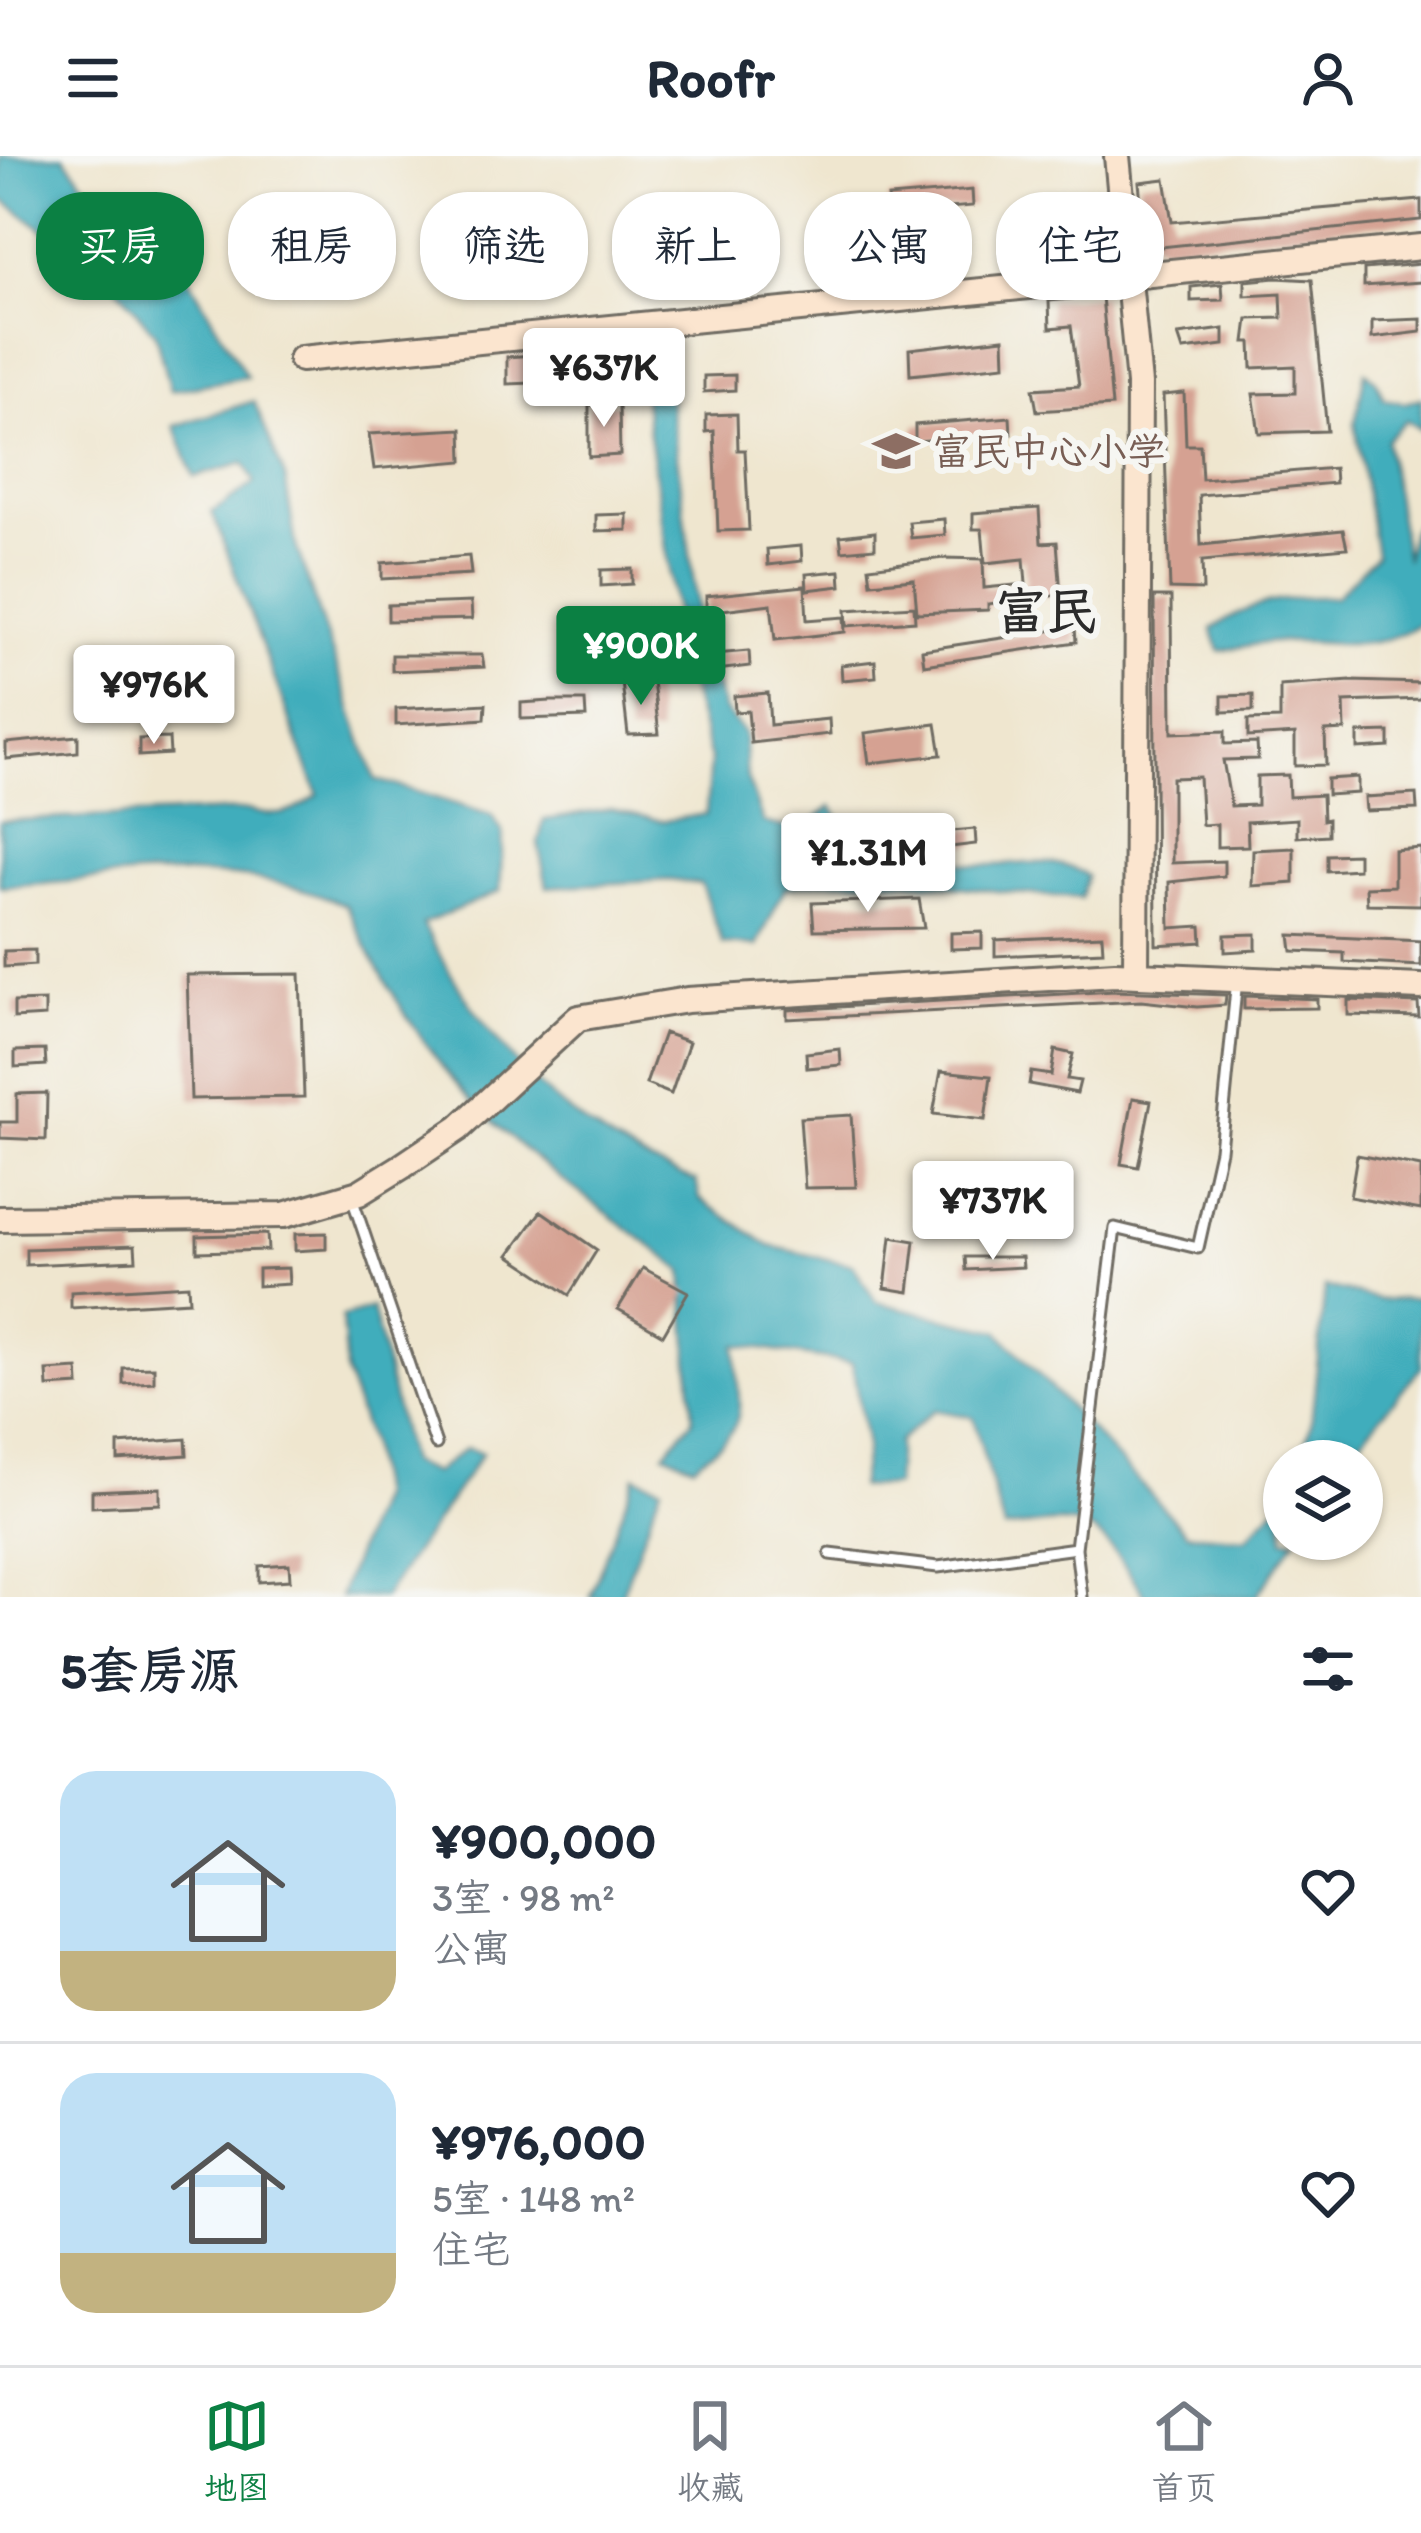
<!DOCTYPE html>
<html lang="zh">
<meta charset="utf-8">
<style>
:root{--surface:#fff;--page:#f6f6f7;--text:#1f2937;--muted:#747a83;--line:#e0e1e3;--accent:#0b8043}
body{margin:0;font-family:Itim,"LXGW WenKai TC",sans-serif;background:var(--page);color:var(--text);height:100vh;display:flex;flex-direction:column;font-size:45px;white-space:nowrap}
*{box-sizing:border-box;margin:0}
p{font-size:39px;color:var(--muted)}
.icon{flex:none;width:66px;height:66px;fill:none;stroke:currentColor;stroke-width:2;stroke-linecap:round;stroke-linejoin:round}
.map{position:relative;height:1441px;overflow:hidden}
.panel{display:flex;flex-direction:column;background:var(--surface);flex:1}
.panel>*{flex:none}
.top-card{position:absolute;left:36px;top:36px;width:1350px;height:108px;display:flex;gap:24px}
.fabs{position:absolute;left:1263px;top:1284px;display:grid;gap:24px}
.fabs a{display:grid;place-items:center;width:120px;height:120px;border-radius:50%;background:var(--surface);box-shadow:0 3px 9px #0004;font-size:60px}
.price{position:absolute;translate:-50% -102px;padding:0 27px;border-radius:12px;background:#fff;color:#222;font-size:39px;line-height:78px;filter:drop-shadow(0 3px 6px #0008)}
.price::after{content:'';position:absolute;left:50%;top:72px;width:36px;height:27px;margin-left:-18px;background:inherit;clip-path:polygon(0 0,100% 0,50% 100%)}
.price.current{background:var(--accent);color:#fff}
ul{padding:0;list-style:none}
li{display:flex;align-items:center;gap:36px;height:300px;padding:0 60px}
li+li{border-top:3px solid var(--line)}
li span{display:grid;place-items:center;flex:none;width:336px;height:240px;border-radius:36px;color:#555}
li>.icon{margin-inline-start:auto}
span .icon{width:144px;height:144px;fill:#fffc;stroke-width:1}
li b{font-size:51px}
h2{display:flex;justify-content:space-between;align-items:center;height:144px;padding:0 60px;font-size:51px}
.chip{padding:0 42px;border-radius:48px;background:var(--surface);box-shadow:0 3px 9px #0004;font-size:42px;line-height:108px}
.chip.current{background:var(--accent);color:#fff}
header{display:flex;justify-content:space-between;align-items:center;height:156px;padding:0 60px;background:var(--surface);font-size:54px;font-weight:700}
.tabs{display:flex;justify-content:space-around;align-items:center;height:168px;border-top:3px solid var(--line);background:var(--surface);font-size:33px;color:var(--muted)}
.tabs a{display:grid;justify-items:center;gap:6px}
.tabs .current{color:var(--accent)}
.map>svg:first-child{display:block}
.water{fill:#3fadbc;stroke:#356c74;stroke-width:3}
.building{fill:#d5a192}
.lines{fill:none;stroke-linecap:round;stroke-linejoin:round}
.lane-casing{stroke:#706c64;stroke-width:15}
.secondary-casing{stroke:#706c64;stroke-width:30}
.lane{stroke:#fff;stroke-width:9}
.secondary{stroke:#fbe5cf;stroke-width:24}
.labels{text-anchor:middle;stroke-width:12;stroke-linejoin:round;paint-order:stroke}
.education-label{font-size:39px;fill:#785e54;stroke:#f6f6f2;text-anchor:start}
.district-label{font-size:51px;font-weight:bold;fill:#2b2b2b;stroke:#f6f6f2}
</style>
<header><svg class="icon" aria-label="menu" viewBox="0 0 24 24"><path d="M4 6h16M4 12h16M4 18h16"/></svg>Roofr<svg class="icon" aria-label="person" viewBox="0 0 24 24"><circle cx="12" cy="8" r="4"/><path d="M4 21q1-7 8-7t8 7"/></svg></header>
<div class="map">
<svg width="1421" height="1441" viewBox="0 0 1421 1441">
<rect width="100%" height="100%" fill="#f6f6f2"/>
<filter id="ink" filterUnits="userSpaceOnUse"><feTurbulence type="fractalNoise" baseFrequency=".00833" numOctaves="2"/><feDisplacementMap in="SourceGraphic" scale="24" xChannelSelector="R" yChannelSelector="G"/><feConvolveMatrix kernelMatrix="1 2 1 2 8 2 1 2 1" color-interpolation-filters="sRGB"/></filter>
<filter id="wash" filterUnits="userSpaceOnUse"><feTurbulence type="fractalNoise" baseFrequency=".004" numOctaves="4" result="noise"/><feDisplacementMap in="SourceGraphic" scale="48" xChannelSelector="R" yChannelSelector="G"/><feGaussianBlur stdDeviation="2.7" result="paint"/><feColorMatrix in="noise" values="0 0 0 0 0 0 0 0 0 0 0 0 0 0 0 0 0 1.4 0 .05"/><feComposite in="paint" operator="in"/></filter>
<g filter="url(#wash)">
<rect width="100%" height="100%" fill="#efe6cf"/>
<path class="water" d="M0 0H64L105 54 174 97 247 221 170 235 155 178 110 122 0 42Z
M635 183 662 184 701 483 724 554 744 577 747 622 763 666 800 675 832 650 850 681C889 692 929 702 969 708 1011 714 1050 695 1087 720L1081 742C982 738 883 713 785 732L757 790 723 788 701 728 669 724 547 731 538 687 544 664 611 653 663 665 706 658 710 603 682 501Z
M1365 215 1376 224 1384 243 1405 247 1421 242V274L1406 264 1386 284 1406 404 1411 375 1421 361V467C1368 501 1334 483 1276 486 1257 487 1238 492 1220 495L1212 473C1253 445 1285 440 1335 441L1376 399 1355 267Z
M254 245 285 322 296 390 375 623 491 659 503 677 500 735 423 768C487 892 563 976 696 1025L700 1043 770 1090 853 1109 876 1146 998 1175 1187 1377 1246 1382 1284 1342V1383H1296L1256 1441H1146C1093 1366 1099 1359 1004 1373L973 1261 934 1254 898 1286 895 1330 859 1331 866 1291 852 1207 736 1189C735 1256 758 1264 693 1309L664 1297 693 1264 683 1115C609 1055 520 1001 457 928 411 874 376 813 346 749 226 697 124 724 0 731V665L247 654C277 663 294 658 318 639L212 356 255 327 244 307 194 321 174 270Z
M1325 1131 1382 1144 1421 1142V1211L1344 1305H1300L1311 1268Z
M372 1152 409 1307 434 1317 466 1292 482 1297 384 1441H339L378 1341 369 1288 346 1218 342 1161Z
M635 1320 661 1330 621 1441H590Z"/>
<g id="blocks">
<path class="building" d="M1165 23 1172 66 1421 44V64L1161 91 1144 77 1139 26Z
M972 34 973 50 890 57 888 41Z
M1421 108V126L1364 130V113Z
M1276 122 1312 124 1327 275 1259 277 1253 238 1295 237V210L1252 212 1251 186H1245L1248 163 1282 162 1281 138 1245 140V125Z
M1222 128 1223 144 1191 145V131Z
M1102 140 1112 250 1037 255 1033 233 1079 230 1071 170 1050 172 1049 145Z
M1421 163V176L1372 182V165Z
M1224 173V189L1183 194 1178 179Z
M1004 182 1005 209 910 219 909 193Z
M561 197 560 226 507 228V201Z
M614 197 615 213 584 214V198Z
M735 219V234L704 236V220Z
M1184 237 1186 289H1200L1202 323 1334 312 1335 327 1199 339 1201 389 1343 374 1347 392 1202 405 1203 434 1170 433 1163 239Z
M619 248 620 299 589 301V249Z
M737 258 738 294H745L749 374 718 375 714 275 706 276V259Z
M1010 261 1011 278 915 285V269Z
M462 273 463 305 374 313 369 278Z
M1039 352 1041 387 1057 386 1061 438 988 448V454L917 457 914 423 871 427 869 411 944 402 983 403 984 432 1026 428 1024 403 985 407 982 373H973V357Z
M627 358V374L596 375V359Z
M944 363 945 379 911 382 909 366Z
M875 376V392L842 395 840 380Z
M801 390 802 405 768 409 767 393Z
M469 400 471 418 382 423V407Z
M632 413V428L601 430V414Z
M840 415 841 430 807 434 806 418Z
M805 430 807 464 844 461 845 476 775 484 771 448 706 456V440Z
M1154 441H1171L1172 577 1225 575V588L1257 587 1258 603 1223 604 1231 650 1257 649V620L1288 619 1289 641 1322 639 1323 664 1328 663V679L1297 681V663L1247 666 1248 690 1217 691V668L1202 669 1199 621 1172 622V707L1224 705V720L1169 726 1170 772 1201 770 1202 786 1156 789Z
M471 446 472 463 388 465V449Z
M914 450 915 465 847 470 846 454Z
M1075 471 1076 486 924 509 922 494Z
M644 484 645 500 613 502V485Z
M749 495 750 510 716 514 715 498Z
M392 499H482L484 511 392 515Z
M875 505 876 521 842 524 841 509Z
M653 525 659 578 628 579 622 526Z
M1351 525 1421 527V543L1344 546 1345 574 1325 575 1326 609 1295 610V578L1248 581V564L1280 563V530Z
M768 537 770 569 829 563 830 578 751 587 748 555 735 556 734 540Z
M1253 539V555L1222 556V540Z
M551 545H585L586 561 521 563V547Z
M486 548 485 563 396 569V553Z
M936 568 941 599 869 607 865 577Z
M1389 576V591L1358 593V577Z
M78 580V596L6 603V587Z
M169 582 170 598 139 600V583Z
M1358 621V637L1327 639V623Z
M1416 638 1417 653 1366 655 1365 641Z
M975 673 976 688 942 692 941 676Z
M1294 692V727L1252 730 1253 694Z
M1421 692V749L1367 748 1366 731 1394 730V694Z
M1358 698V713L1327 715V699Z
M919 743 924 772 814 774 812 747Z
M982 776V792L951 793V777Z
M1256 778V794L1225 796V779Z
M1102 779 1103 795 995 800V784Z
M1290 779 1421 785V810L1344 806V797L1292 795Z
M35 794V809L4 811V795Z
M300 818 304 941 191 943 187 819Z
M1115 835 1226 839 1225 849 1197 851 1141 845 787 863V854Z
M1244 840 1317 843V852L1244 853Z
M1348 844 1418 847 1419 861 1348 859Z
M45 845V860L14 862V846Z
M664 877 689 886 671 938 646 928Z
M840 893 841 909 807 912 806 897Z
M45 894 46 909 15 911V895Z
M1055 894 1073 898 1067 923 1080 925 1077 937 1029 928 1031 916 1051 919Z
M941 915 991 920 985 964 933 958Z
M47 937 46 984 0 982V966H17V938Z
M1133 942 1151 945 1138 1011 1121 1008Z
M851 959 856 1031 805 1032 800 962Z
M1357 999 1421 1011V1054L1350 1041Z
M541 1055 597 1094 569 1139 509 1099Z
M326 1077V1093L295 1095V1078Z
M267 1078 268 1094 197 1096V1080Z
M891 1081 915 1085 909 1136 885 1132Z
M135 1089 136 1104 26 1109V1093Z
M965 1101H1022L1023 1111 966 1114Z
M288 1112 289 1128 258 1130V1113Z
M643 1112 688 1136 663 1179 618 1153Z
M188 1129 189 1145 71 1152V1136Z
M154 1211V1226L123 1228V1212Z
M78 1213 79 1229 48 1231 47 1215Z
M186 1283 187 1299 118 1304V1288Z
M160 1332V1348L92 1351V1335Z
M289 1408 290 1424 259 1426V1410Z"/>
</g>
</g>
<g filter="url(#ink)">
<use href="#blocks" fill-opacity="0" stroke="#706c64" stroke-width="3"/>
<g class="lines">
<g class="lane-casing">
<path id="lane" d="M351 1039 436 1288
M830 1398 938 1411 1076 1392
M1082 1441 1076 1392 1115 1072 1198 1092 1220 994 1237 823"/>
</g>
<g class="secondary-casing">
<path id="secondary" d="M1117 0 1139 228 1136 819
M301 203 1421 91
M0 1063 284 1059 359 1037 401 1011 459 972 578 862 687 844 1115 818 1421 831"/>
</g>
<use href="#lane" class="lane"/>
<use href="#secondary" class="secondary"/>
</g>
</g>
<defs>
<g id="school-bare" transform="scale(3.6)"><path d="M0-5L7-2L0 1L-7-2ZM-4 1L0 2.5L4 1V4Q0 6-4 4Z" fill="#8d6e63" stroke="#f6f6f2" stroke-width="2.5" paint-order="stroke"/></g>
</defs>
<g fill-rule="evenodd">
<use href="#school-bare" x="896" y="295"/>
</g>
<g class="labels">
<g class="education-label">
<text x="932" y="309">富民中心小学</text>
</g>
<g class="district-label">
<text x="1046" y="473">富民</text>
</g>
</g>
</svg>
<div class="fabs">
<a><svg class="icon" aria-label="layers" viewBox="0 0 24 24"><path d="M12 4l9 5-9 5-9-5zM3 14l9 5 9-5"/></svg></a>
</div>
<b class="price" style="left:604px;top:274px">¥637K</b>
<b class="price current" style="left:641px;top:552px">¥900K</b>
<b class="price" style="left:154px;top:591px">¥976K</b>
<b class="price" style="left:868px;top:759px">¥1.31M</b>
<b class="price" style="left:993px;top:1107px">¥737K</b>
<div class="top-card">
<a class="chip current">买房</a>
<a class="chip">租房</a>
<a class="chip">筛选</a>
<a class="chip">新上</a>
<a class="chip">公寓</a>
<a class="chip">住宅</a>
</div>
</div>
<section class="panel">
<h2>5套房源<svg class="icon" aria-label="filters" viewBox="0 0 24 24"><path d="M4 7h16M4 17h16"/><circle cx="9" cy="7" r="2"/><circle cx="15" cy="17" r="2"/></svg></h2>
<ul>
<li><span style="background:linear-gradient(#bfe0f5 75%,#c2b280 0)"><svg class="icon" aria-label="home" viewBox="0 0 24 24"><path d="M3 11l9-7 9 7M6 9v11h12V9"/></svg></span><div><b>¥900,000</b><p>3室 · 98 m²</p><p>公寓</p></div><svg class="icon" aria-label="heart" viewBox="0 0 24 24"><path d="M12 20l-8-8c-3-5 5-10 8-4 3-6 11-1 8 4z"/></svg></li>
<li><span style="background:linear-gradient(#bfe0f5 75%,#c2b280 0)"><svg class="icon" aria-label="home" viewBox="0 0 24 24"><path d="M3 11l9-7 9 7M6 9v11h12V9"/></svg></span><div><b>¥976,000</b><p>5室 · 148 m²</p><p>住宅</p></div><svg class="icon" aria-label="heart" viewBox="0 0 24 24"><path d="M12 20l-8-8c-3-5 5-10 8-4 3-6 11-1 8 4z"/></svg></li>
</ul>
</section>
<nav class="tabs">
<a class="current"><svg class="icon" aria-label="map" viewBox="0 0 24 24"><path d="M3 6l6-2 6 2 6-2v14l-6 2-6-2-6 2zM9 4v14M15 6v14"/></svg>地图</a>
<a><svg class="icon" aria-label="saved" viewBox="0 0 24 24"><path d="M7 4h10v16l-5-4-5 4z"/></svg>收藏</a>
<a><svg class="icon" aria-label="home" viewBox="0 0 24 24"><path d="M3 11l9-7 9 7M6 9v11h12V9"/></svg>首页</a>
</nav>
